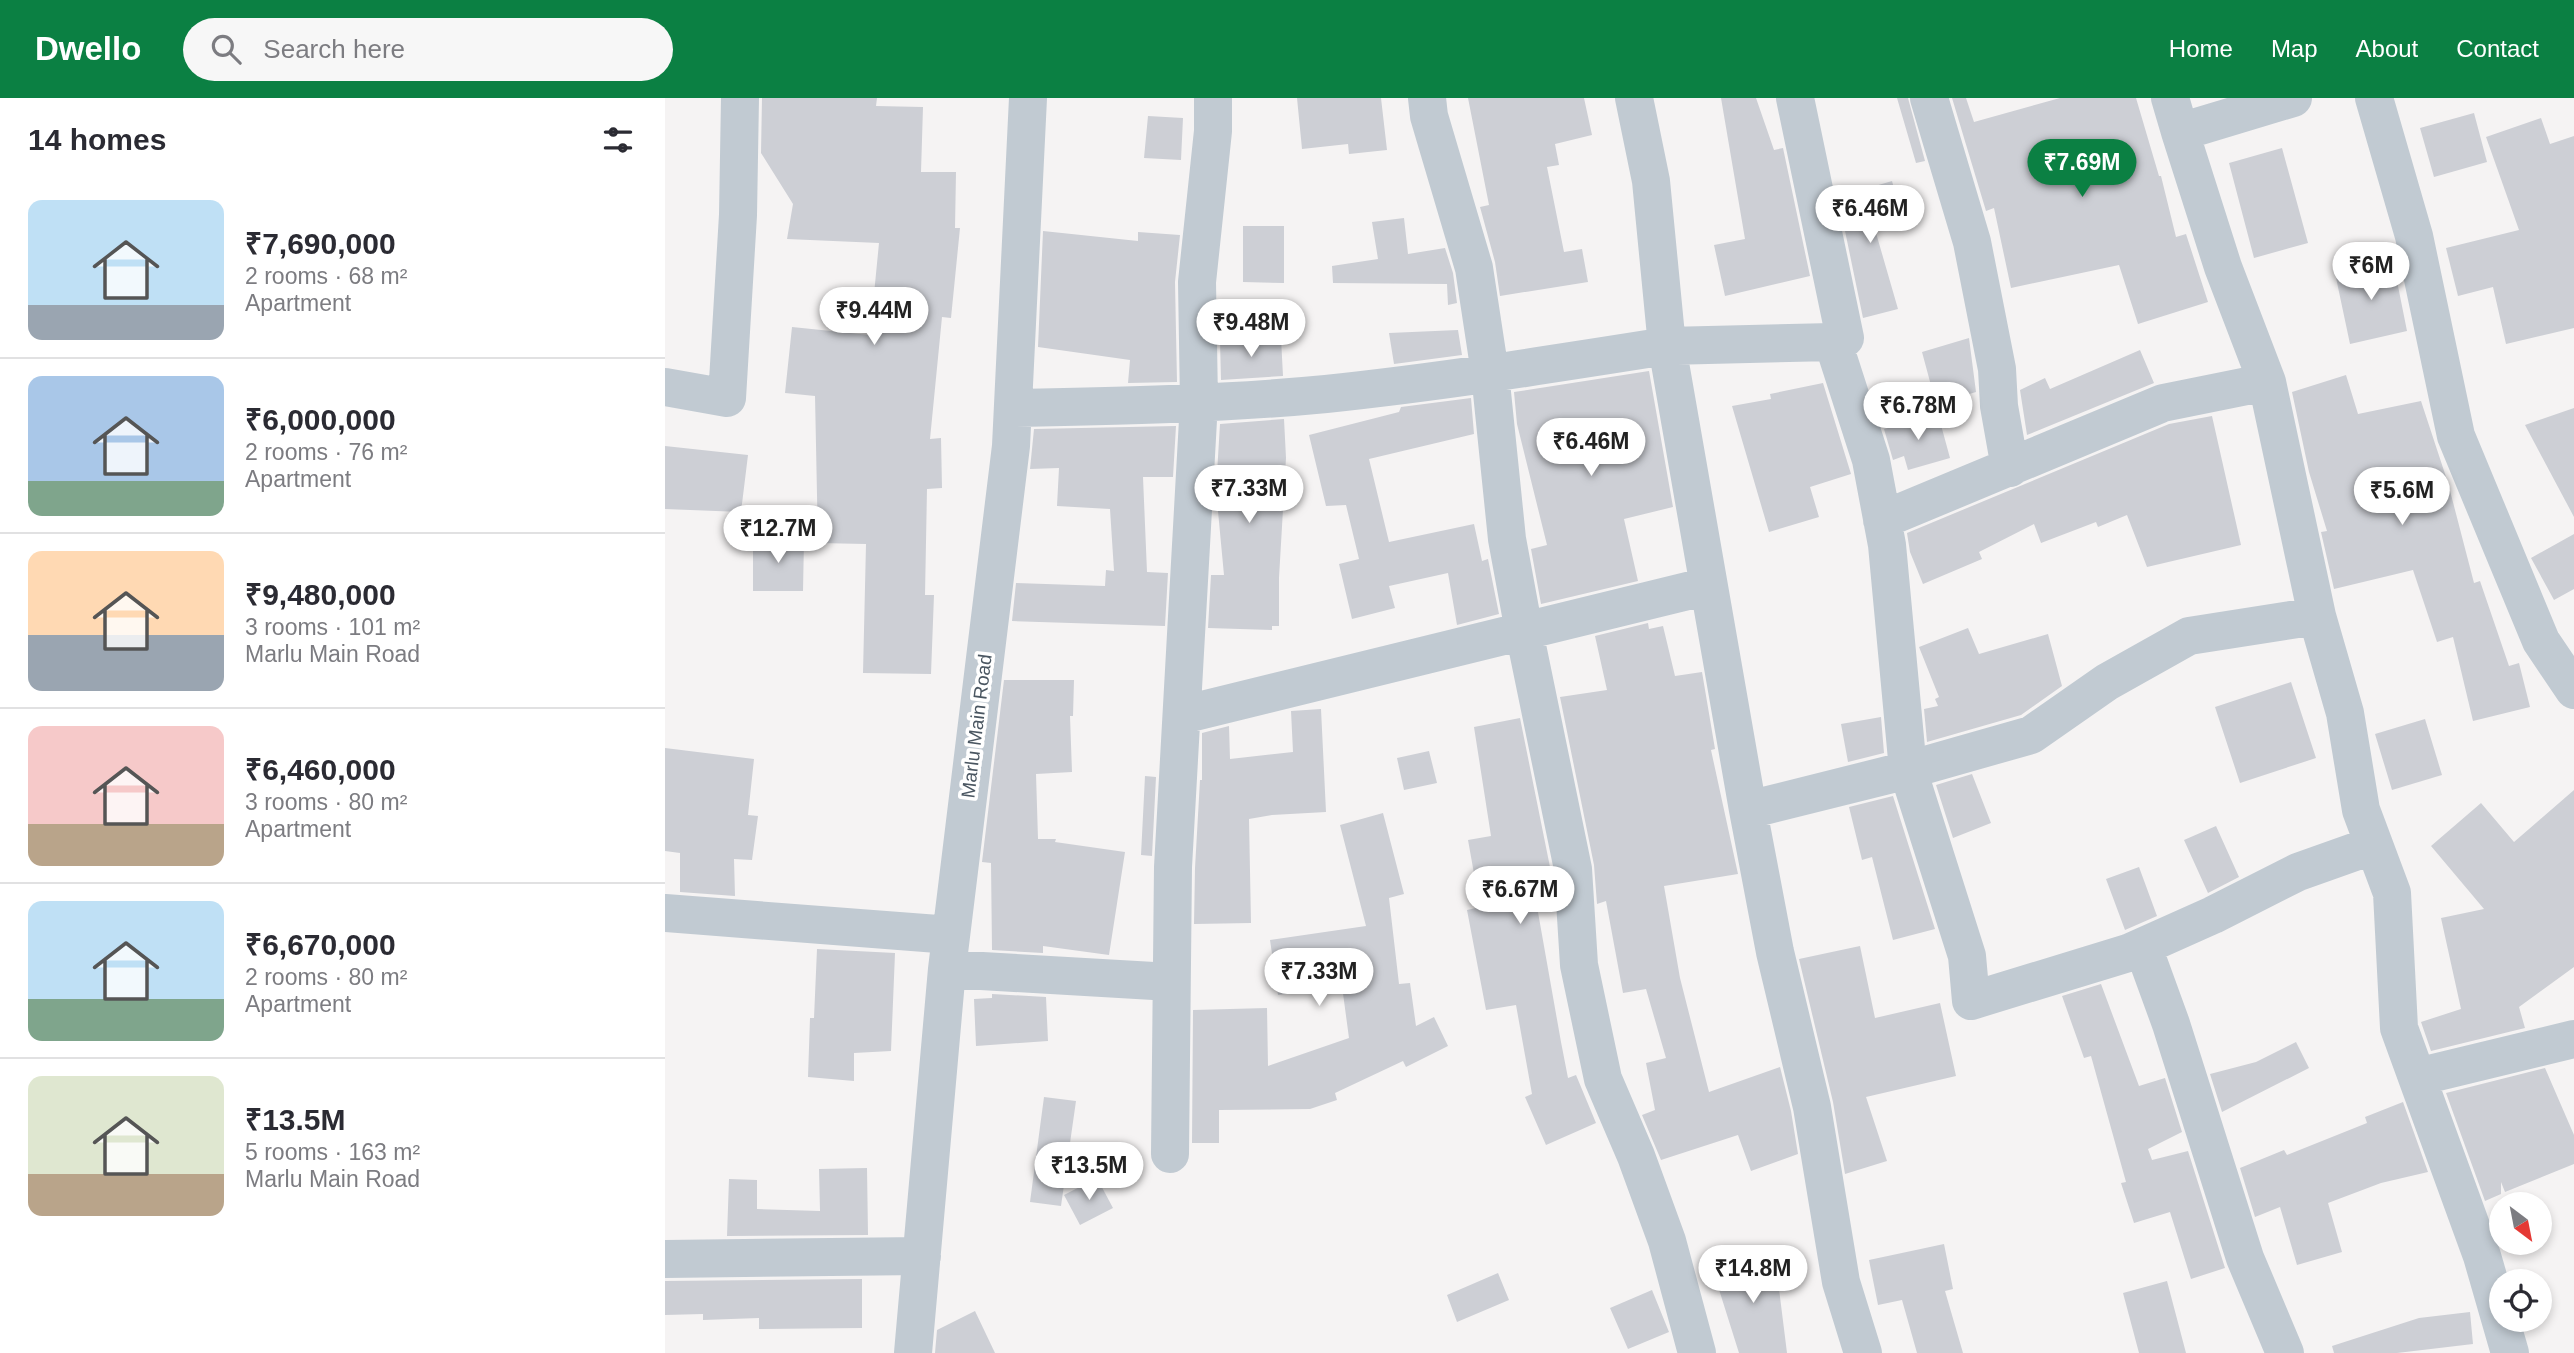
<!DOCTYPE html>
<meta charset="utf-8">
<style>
:root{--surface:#fff;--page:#f7f7f7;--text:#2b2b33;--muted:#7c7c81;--line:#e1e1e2;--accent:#0b8043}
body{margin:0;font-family:Helvetica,sans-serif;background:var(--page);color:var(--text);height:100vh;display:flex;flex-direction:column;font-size:26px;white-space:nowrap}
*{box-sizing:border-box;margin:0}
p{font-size:23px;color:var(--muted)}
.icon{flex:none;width:38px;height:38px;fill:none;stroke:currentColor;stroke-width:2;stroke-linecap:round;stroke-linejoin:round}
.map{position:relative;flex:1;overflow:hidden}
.panel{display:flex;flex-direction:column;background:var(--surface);width:665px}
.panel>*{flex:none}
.needle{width:46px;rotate:148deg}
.buttons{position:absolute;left:1824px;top:1094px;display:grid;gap:14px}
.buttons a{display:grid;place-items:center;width:63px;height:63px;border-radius:50%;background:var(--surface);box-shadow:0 4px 10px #0003;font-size:35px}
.price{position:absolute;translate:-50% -60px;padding:0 16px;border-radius:24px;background:#fff;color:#222;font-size:23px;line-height:46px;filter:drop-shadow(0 2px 4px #0008)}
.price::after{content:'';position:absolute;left:50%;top:42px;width:21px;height:16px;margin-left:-10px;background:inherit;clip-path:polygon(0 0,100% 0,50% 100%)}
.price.on{background:var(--accent);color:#fff}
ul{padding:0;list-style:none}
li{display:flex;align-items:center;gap:21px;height:175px;padding:0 28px}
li+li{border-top:2px solid var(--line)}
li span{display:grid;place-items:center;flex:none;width:196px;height:140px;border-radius:14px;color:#555}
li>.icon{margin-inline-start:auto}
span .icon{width:84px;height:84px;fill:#fffc;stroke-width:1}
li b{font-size:30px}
h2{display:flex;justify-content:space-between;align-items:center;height:84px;padding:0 28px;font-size:30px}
header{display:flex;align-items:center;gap:42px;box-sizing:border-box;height:98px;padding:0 35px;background:var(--accent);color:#fff}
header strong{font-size:33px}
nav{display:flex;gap:38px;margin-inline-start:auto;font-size:24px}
.search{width:490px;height:63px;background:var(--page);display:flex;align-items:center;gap:18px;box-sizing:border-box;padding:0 24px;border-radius:38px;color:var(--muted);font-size:26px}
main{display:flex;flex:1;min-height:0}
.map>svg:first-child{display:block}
.building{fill:#cdcfd5}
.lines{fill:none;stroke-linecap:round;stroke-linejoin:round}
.minor{stroke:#c1cad2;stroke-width:38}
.labels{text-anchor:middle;stroke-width:7;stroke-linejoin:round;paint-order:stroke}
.street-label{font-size:19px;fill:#4a5661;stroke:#fff}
</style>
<header>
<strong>Dwello</strong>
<div class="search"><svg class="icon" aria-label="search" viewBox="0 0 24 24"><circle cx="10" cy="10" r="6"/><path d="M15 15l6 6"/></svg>Search here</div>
<nav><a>Home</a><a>Map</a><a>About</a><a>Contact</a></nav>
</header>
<main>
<section class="panel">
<h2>14 homes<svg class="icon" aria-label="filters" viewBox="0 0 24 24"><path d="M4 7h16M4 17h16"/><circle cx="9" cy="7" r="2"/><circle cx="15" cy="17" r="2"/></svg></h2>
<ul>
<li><span style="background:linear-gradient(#bfe0f5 75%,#9aa5b1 0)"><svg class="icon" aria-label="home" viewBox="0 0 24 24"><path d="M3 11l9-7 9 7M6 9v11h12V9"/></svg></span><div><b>₹7,690,000</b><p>2 rooms · 68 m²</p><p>Apartment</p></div></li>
<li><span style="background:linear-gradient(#a9c7e8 75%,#7fa58c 0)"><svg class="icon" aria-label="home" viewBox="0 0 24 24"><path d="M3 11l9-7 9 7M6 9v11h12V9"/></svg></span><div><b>₹6,000,000</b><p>2 rooms · 76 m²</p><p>Apartment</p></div></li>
<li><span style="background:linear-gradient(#ffd9b3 60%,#9aa5b1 0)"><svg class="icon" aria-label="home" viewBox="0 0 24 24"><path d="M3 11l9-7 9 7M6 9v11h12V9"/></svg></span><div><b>₹9,480,000</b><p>3 rooms · 101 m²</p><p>Marlu Main Road</p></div></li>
<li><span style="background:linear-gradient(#f6c9c9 70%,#b9a48a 0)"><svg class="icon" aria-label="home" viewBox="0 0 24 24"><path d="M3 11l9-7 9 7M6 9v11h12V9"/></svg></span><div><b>₹6,460,000</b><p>3 rooms · 80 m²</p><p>Apartment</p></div></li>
<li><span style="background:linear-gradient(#bfe0f5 70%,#7fa58c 0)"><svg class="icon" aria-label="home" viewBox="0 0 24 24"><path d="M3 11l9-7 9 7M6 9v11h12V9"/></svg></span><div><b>₹6,670,000</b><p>2 rooms · 80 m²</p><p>Apartment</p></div></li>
<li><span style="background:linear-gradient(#dfe7d0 70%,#b9a48a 0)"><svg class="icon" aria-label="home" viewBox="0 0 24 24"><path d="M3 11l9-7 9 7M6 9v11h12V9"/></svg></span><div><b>₹13.5M</b><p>5 rooms · 163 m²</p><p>Marlu Main Road</p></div></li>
</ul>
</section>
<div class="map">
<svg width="1909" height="1255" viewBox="0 0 1909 1255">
<rect width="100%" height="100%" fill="#f5f3f3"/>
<path class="building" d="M97 0H212L211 8 258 9 256 74H291L290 130H295L286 220 277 219 265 341 276 340 277 390 262 391 260 497H269L266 576 198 575 201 446 153 445 150 298 120 295 127 229 205 237 214 145 122 141 128 106 96 55Z
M632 0H716L722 52 684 56 683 46 637 51Z
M803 0H919L927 37 890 46 894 67 882 69 899 154 917 151 923 184 835 198 830 164 815 109 824 107Z
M1056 0H1091L1109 52 1118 50 1145 178 1060 198 1049 147 1080 141Z
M1232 0H1243L1260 63 1251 65Z
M1287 0H1301L1309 24 1395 0H1471L1494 78H1496L1511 139 1521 136 1543 204 1473 226 1454 167 1346 190 1329 110 1321 113Z
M1809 15 1822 64 1769 79 1755 30Z
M483 18 518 20 516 62 479 60Z
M1876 20 1885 46 1909 38V230L1841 246 1828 189 1793 198 1781 150 1854 132 1821 39Z
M1617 50 1643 145 1589 160 1564 65Z
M1227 83 1237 119 1209 128 1233 211 1198 220 1173 99Z
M739 120 743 156 780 150 788 175 792 205 783 207 782 186 668 185 667 168 713 161 707 124Z
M578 128H619V185L578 184Z
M378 133 473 143V134L515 137 510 184 512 284 463 285 465 262 373 249Z
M1728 163 1742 233 1685 246 1670 175Z
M793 232 797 257 729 266 724 235Z
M616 240 618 278 556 282 555 243Z
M1304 240 1311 294 1271 306 1257 254Z
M1475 252 1489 285 1362 337 1355 292 1380 280 1385 291Z
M984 273 1008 409 959 421 973 483 876 506 866 451 882 447 852 326 849 294Z
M1681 277 1693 316 1756 303 1783 385 1809 485 1815 483 1844 568 1854 565 1865 609 1808 623 1788 539 1772 544 1748 472 1669 491 1656 434 1662 433 1644 374 1627 294Z
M1158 285 1186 376 1145 389 1154 419 1104 434 1067 308 1106 301 1105 296Z
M806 300 809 336 704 361 724 444 809 426 817 463 823 461 834 516 792 527 783 475 724 488 730 510 687 521 674 466 694 461 681 407 661 408 644 337 734 314 736 309Z
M1909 310V419L1860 327Z
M1273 316 1285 360 1243 372 1239 358 1228 362 1219 331Z
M1547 318 1576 447 1482 469 1462 417 1433 429 1431 424 1376 445 1369 426 1314 454 1317 461 1258 486 1245 454 1242 435 1504 326Z
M619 321 621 360 614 480V528H607V532L543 530 546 477H559L551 392 555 326Z
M511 328 508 379H478L482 474 503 475 500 528 347 523 351 485 440 488 441 472 449 473 445 411 392 408 394 370 365 371 369 331Z
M0 348 83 357 76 414 0 411Z
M1909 436V491L1889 502 1866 460Z
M88 442H139L138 493H88Z
M983 525 984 531 998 528 1010 578 1037 574 1050 651 1046 652 1073 776 999 788 1015 880 1044 994 1115 969 1126 1013 1133 1056 1086 1073 1073 1037 996 1062 977 1017 990 1012 981 965 1001 960 981 891 958 895 941 803 932 806 929 767 895 599 942 592 930 538Z
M1303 530 1314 556 1383 536 1397 588 1356 617 1262 644 1259 611 1273 608 1270 601 1274 599 1254 549Z
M339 582H409L408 618H405L407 674 371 676 373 741H391L390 744 460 754 444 857 378 848V855L327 852 326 765 317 764Z
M1626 584 1651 660 1575 685 1550 609Z
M656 611 661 714 607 717 584 721 586 825 529 826 530 770 535 682H537V635L564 628 565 661 628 654 626 613Z
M1216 619 1219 655 1183 664 1176 626Z
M855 620 886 774 887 782 868 786 896 944 903 980 911 977 931 1025 881 1047 860 999 867 996 851 907 821 912 802 812 815 809 803 742 826 738 809 629Z
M1760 621 1777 677 1727 692 1710 636Z
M0 650 89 661 83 717 93 718 87 762 69 761 70 798 15 794V755L0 753Z
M764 653 772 685 739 692 732 660Z
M1307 676 1326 725 1288 740 1271 687Z
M480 678 491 679 487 758 476 757Z
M1909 692V869L1854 909 1860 930 1766 953 1756 924 1796 911 1776 820 1819 811 1766 748 1816 705 1849 744Z
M1228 698 1270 831 1228 842 1207 759 1197 762 1184 709Z
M718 715 739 796 724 800 734 886 745 885 751 928 769 919 783 948 741 969 738 963 670 995 672 1002 645 1011 554 1012V1045H527L528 912 602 910 603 968 684 940 677 888 613 897 605 842 701 828 675 727Z
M1551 728 1574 779 1543 795 1519 742Z
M1474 769 1492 818 1460 832 1441 781Z
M1195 848 1210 920 1275 905 1291 978 1201 999 1222 1063 1180 1076 1168 1004 1134 861Z
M152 851 230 855 226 953 189 955V983L143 979 145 920H149Z
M1436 886 1474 988 1500 980 1517 1034 1483 1051 1487 1062 1523 1053 1560 1170 1526 1181 1505 1114 1469 1125 1456 1085 1461 1084 1426 958 1419 960 1397 898Z
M327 896 381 899 383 943 311 948 309 901 327 900Z
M1631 944 1644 970 1557 1014 1545 976 1591 964Z
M1880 970 1909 1037V1066L1840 1094 1836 1084V1096L1820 1103 1781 995Z
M379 999 411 1003 396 1108 365 1104Z
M1738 1004 1763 1074 1716 1085 1663 1105 1677 1154 1632 1167 1615 1109 1590 1119 1575 1070 1619 1052 1622 1057 1702 1025 1700 1019Z
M202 1070 203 1137 62 1138 64 1081 92 1082V1111L155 1113 154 1071Z
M432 1080 448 1110 415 1127 399 1097Z
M1279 1146 1288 1191 1280 1193 1298 1255H1252L1237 1202 1213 1207 1204 1162Z
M1093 1152 1100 1176 1112 1175 1122 1255H1074L1051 1182 1065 1181 1060 1160Z
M833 1175 844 1202 792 1224 782 1197Z
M197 1181V1230L94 1231V1220L38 1222V1216L0 1217V1183Z
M1502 1183 1521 1255H1474L1458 1195Z
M987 1192 1004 1234 963 1251 945 1210Z
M310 1213 330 1255H270L272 1232Z
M1805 1214 1808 1246 1732 1255H1669L1667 1248 1754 1220Z"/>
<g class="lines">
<path class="minor" d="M762 0 764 18 809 170 825 275 842 441 859 533 1043 488
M1130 0 1180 240 1168 244
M1264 0 1307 144 1332 271 1334 308 1345 370
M1505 0 1515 34
M1709 0 1749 138 1791 338 1876 543 1909 592
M0 289 62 300 73 117 75 0
M348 310C452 308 557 306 661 296 775 284 888 266 1002 248L986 83 969 0
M1217 422 1498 305 1602 284
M1652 518 1680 615 1696 712 1727 795 1734 930 1817 1158 1845 1255
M517 617 859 533 908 771 914 867 938 981 971 1058 1002 1143 1032 1255
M1083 712 1002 248 1168 244 1206 362 1222 447 1243 672 1302 858 1306 903 1463 855 1548 817 1633 774 1709 747
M0 815 286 837
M1478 849 1506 926 1580 1160 1620 1255
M282 871 506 884
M1752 979 1909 941
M505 1056 508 769 534 304 532 184 548 33V0
M0 1161 257 1158
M248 1255 282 871 346 348 363 0
M1198 1255 1176 1184 1147 1009 1110 854 1083 712 1243 672 1366 637 1442 584 1524 538 1652 518 1602 284 1558 169 1515 34 1628 0"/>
</g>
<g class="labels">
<g class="street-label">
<text transform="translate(311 628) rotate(-83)" y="7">Marlu Main Road</text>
</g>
</g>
</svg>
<div class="buttons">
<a><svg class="needle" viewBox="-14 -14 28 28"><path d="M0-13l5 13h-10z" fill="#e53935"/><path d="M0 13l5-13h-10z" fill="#7c7c81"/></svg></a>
<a><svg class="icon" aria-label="locate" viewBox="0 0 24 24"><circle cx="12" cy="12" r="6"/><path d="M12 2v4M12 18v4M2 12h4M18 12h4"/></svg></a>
</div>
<b class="price on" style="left:1417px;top:101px">₹7.69M</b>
<b class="price" style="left:1205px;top:147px">₹6.46M</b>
<b class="price" style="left:1706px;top:204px">₹6M</b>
<b class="price" style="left:209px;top:249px">₹9.44M</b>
<b class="price" style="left:586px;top:261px">₹9.48M</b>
<b class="price" style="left:1253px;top:344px">₹6.78M</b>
<b class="price" style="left:926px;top:380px">₹6.46M</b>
<b class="price" style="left:584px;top:427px">₹7.33M</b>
<b class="price" style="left:1737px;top:429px">₹5.6M</b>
<b class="price" style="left:113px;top:467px">₹12.7M</b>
<b class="price" style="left:855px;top:828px">₹6.67M</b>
<b class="price" style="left:654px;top:910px">₹7.33M</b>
<b class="price" style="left:424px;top:1104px">₹13.5M</b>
<b class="price" style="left:1088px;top:1207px">₹14.8M</b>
</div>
</main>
